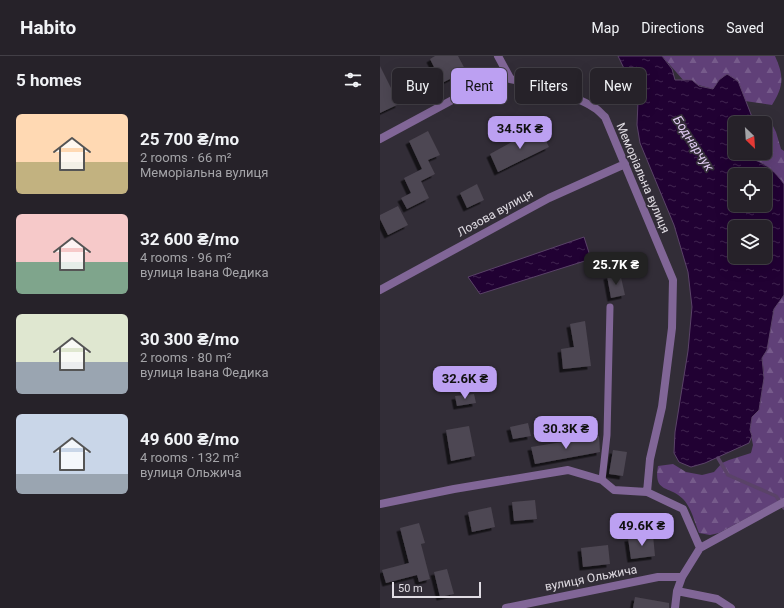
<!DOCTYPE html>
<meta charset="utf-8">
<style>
:root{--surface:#262229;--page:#2e2a31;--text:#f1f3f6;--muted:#a4a4a8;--line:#423f46;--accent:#bca0f2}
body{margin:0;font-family:Roboto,sans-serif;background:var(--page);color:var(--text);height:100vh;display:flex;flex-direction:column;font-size:15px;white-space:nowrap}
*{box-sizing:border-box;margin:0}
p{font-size:13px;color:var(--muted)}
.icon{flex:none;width:22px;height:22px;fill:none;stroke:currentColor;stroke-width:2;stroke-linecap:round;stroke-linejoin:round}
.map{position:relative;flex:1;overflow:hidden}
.side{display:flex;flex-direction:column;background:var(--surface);width:380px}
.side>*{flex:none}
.banner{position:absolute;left:12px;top:12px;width:332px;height:36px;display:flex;gap:8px}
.needle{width:26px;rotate:155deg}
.fabs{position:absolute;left:348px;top:60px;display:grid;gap:8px}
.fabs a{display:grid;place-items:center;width:44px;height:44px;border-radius:6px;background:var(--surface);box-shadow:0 4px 16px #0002,0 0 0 1px var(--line);font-size:20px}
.scale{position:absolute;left:12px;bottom:10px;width:89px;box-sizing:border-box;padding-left:4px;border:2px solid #e0dce3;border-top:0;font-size:11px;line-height:14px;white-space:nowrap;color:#e0dce3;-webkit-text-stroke:3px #322d37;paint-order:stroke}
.price{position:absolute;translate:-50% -34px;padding:0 9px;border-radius:8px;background:var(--accent);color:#111;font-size:13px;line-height:26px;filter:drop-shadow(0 1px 2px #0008)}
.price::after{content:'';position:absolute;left:50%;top:24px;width:12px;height:9px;margin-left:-6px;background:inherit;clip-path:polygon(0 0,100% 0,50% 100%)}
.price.current{background:#222;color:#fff}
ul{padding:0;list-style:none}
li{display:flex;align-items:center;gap:12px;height:100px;padding:0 16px}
li span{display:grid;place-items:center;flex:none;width:112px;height:80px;border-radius:6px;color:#555}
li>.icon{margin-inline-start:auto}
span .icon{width:48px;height:48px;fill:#fffc;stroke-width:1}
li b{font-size:17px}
h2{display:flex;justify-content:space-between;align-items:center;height:48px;padding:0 16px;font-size:17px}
.pill{padding:0 14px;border-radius:6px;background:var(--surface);box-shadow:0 4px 16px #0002,0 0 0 1px var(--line);font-size:14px;line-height:36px}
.pill.current{background:var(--accent);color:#111}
header{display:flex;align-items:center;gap:24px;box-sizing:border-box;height:56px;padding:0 20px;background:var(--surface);border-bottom:1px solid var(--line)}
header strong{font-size:19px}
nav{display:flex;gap:22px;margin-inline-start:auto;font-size:14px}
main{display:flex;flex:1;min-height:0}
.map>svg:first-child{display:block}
.forest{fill:url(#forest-firs)}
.water{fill:url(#water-ripples);stroke:#5a4368;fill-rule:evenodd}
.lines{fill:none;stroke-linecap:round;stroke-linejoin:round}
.stream{stroke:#5a4368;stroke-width:3.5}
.building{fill:#4d4752;filter:url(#shadow)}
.service{stroke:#816697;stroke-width:7}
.minor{stroke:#816697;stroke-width:8}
.labels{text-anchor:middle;stroke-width:3.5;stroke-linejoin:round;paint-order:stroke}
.street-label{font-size:12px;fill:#e0dce3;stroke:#322d37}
.water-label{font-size:13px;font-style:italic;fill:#e1cbf3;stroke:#322d37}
</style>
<header>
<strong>Habito</strong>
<nav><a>Map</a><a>Directions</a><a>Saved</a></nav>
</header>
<main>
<section class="side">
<h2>5 homes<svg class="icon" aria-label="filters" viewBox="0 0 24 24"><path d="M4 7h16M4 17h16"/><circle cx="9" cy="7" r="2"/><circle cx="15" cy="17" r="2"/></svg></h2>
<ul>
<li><span style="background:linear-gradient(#ffd9b3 60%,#c2b280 0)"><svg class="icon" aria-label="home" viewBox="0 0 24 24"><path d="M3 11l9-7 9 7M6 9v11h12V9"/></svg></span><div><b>25 700 ₴/mo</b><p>2 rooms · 66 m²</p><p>Меморіальна вулиця</p></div></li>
<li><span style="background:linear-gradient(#f6c9c9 60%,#7fa58c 0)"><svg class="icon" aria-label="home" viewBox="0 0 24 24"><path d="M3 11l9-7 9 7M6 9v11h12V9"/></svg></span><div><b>32 600 ₴/mo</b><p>4 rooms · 96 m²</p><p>вулиця Івана Федика</p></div></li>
<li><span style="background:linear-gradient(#dfe7d0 60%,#9aa5b1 0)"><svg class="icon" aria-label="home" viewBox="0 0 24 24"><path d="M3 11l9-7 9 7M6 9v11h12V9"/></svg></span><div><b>30 300 ₴/mo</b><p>2 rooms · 80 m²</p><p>вулиця Івана Федика</p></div></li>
<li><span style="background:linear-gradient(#c9d6e8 75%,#9aa5b1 0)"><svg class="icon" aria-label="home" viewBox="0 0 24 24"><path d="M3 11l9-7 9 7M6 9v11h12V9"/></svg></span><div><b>49 600 ₴/mo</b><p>4 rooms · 132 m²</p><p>вулиця Ольжича</p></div></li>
</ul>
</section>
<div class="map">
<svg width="404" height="552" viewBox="0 0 404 552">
<defs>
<pattern id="forest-firs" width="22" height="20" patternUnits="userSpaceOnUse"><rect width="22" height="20" fill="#604078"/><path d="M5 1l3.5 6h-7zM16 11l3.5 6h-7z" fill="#765b8b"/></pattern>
<pattern id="water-ripples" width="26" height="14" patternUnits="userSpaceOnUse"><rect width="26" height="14" fill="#210133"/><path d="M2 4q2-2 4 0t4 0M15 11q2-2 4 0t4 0" fill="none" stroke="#412550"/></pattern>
<filter id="shadow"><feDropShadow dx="-3.5" dy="3.5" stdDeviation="0" flood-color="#0009"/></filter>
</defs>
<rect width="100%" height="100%" fill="#322d37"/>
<path class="forest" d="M282 0H395C404 20 404 30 392 49L365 45 333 33 304 25Z
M374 66H391L396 76 401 93 404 95V128C395 116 388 109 374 104L372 97H385V67Z
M404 239V442L339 477 330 479 319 477C315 467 311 451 303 443 290 429 273 438 278 410L293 408 306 416 322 419 334 416 342 407 349 404 371 397 373 389 370 374 372 361 379 354 384 316 382 302C394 284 386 253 404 239Z"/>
<path class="water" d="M238 0H282L292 13 295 24H312L319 30 333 33 339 24 347 18 358 25 374 66 355 67V97H372L375 104C388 109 395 116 404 128V239L394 253 387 294 382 302 384 322 379 354 372 361 370 374 372 380 369 387 325 407 311 411 299 406 294 397 295 376 308 295 312 251 308 216 294 169 260 87 257 69 258 45 254 33ZM355 119H385V149H355ZM355 171H385V201H355Z
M204 181 211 203 100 238 88 221Z"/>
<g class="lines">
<path class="stream" d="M338 402 348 419 396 440 404 452"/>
</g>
<path class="building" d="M55 0H78L86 15 62 27 50 3Z
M0 10 19 48 0 57Z
M159 71 169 91 118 116 110 98Z
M48 75 60 99 48 104 55 118 41 125 49 142 27 153 21 142 31 137 24 122 42 113 29 85Z
M97 128 104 144 87 152 80 137Z
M18 150 28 169 8 179 0 163V159Z
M240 217 245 239 231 242 227 220Z
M205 265 211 310 183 313 181 293 194 291 190 268Z
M94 338 96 347 77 350 75 340Z
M148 367 151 380 133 383 130 371Z
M89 370 95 400 71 405 66 374Z
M219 380 220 396 155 408 151 391Z
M233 394 247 396 243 420 229 418Z
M155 444 157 463 134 465 132 446Z
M111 451 115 471 92 476 88 456Z
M39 467 45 487 41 488 50 523 39 526 37 519 6 527 2 514 29 507 20 472Z
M273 479 275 500 251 503 248 482Z
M228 489 230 508 203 511 201 492Z
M67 513 74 538 60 541 54 516Z
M255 541 289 547V552H253Z"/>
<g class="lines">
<path class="service" d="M222 424 227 379 230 251"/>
<path class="minor" d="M118 0 130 22
M0 83 115 21C136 22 197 40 213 51 218 53 221 58 225 61L293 224 292 272 282 351 270 403 267 436
M0 234 169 142 245 108
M0 448 74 433 188 414 222 424 234 434 267 436 303 453 320 492
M297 535 337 543 351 552
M126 552 278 521H302
M295 552 297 535 302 521 320 492 404 446"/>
</g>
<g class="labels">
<g class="street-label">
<text transform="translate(263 122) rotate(67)" y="4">Меморіальна вулиця</text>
<text transform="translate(115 157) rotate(-29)" y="4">Лозова вулиця</text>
<text transform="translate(211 522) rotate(-11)" y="4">вулиця Ольжича</text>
</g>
<g class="water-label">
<text transform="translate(314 87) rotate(57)" y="5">Боднарчук</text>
</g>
</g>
</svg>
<div class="fabs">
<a><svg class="needle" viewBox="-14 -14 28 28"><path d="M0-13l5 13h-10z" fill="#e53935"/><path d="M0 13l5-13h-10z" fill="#a4a4a8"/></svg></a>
<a><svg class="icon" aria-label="locate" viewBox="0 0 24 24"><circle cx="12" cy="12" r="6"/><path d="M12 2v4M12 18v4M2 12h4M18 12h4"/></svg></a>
<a><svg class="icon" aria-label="layers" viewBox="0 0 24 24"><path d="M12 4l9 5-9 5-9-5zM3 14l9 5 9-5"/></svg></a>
</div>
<div class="scale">50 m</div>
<b class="price" style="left:140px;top:94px">34.5K ₴</b>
<b class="price current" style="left:236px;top:230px">25.7K ₴</b>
<b class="price" style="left:85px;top:344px">32.6K ₴</b>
<b class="price" style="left:186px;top:394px">30.3K ₴</b>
<b class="price" style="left:262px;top:491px">49.6K ₴</b>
<div class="banner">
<a class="pill">Buy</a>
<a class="pill current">Rent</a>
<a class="pill">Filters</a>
<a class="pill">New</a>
</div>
</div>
</main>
